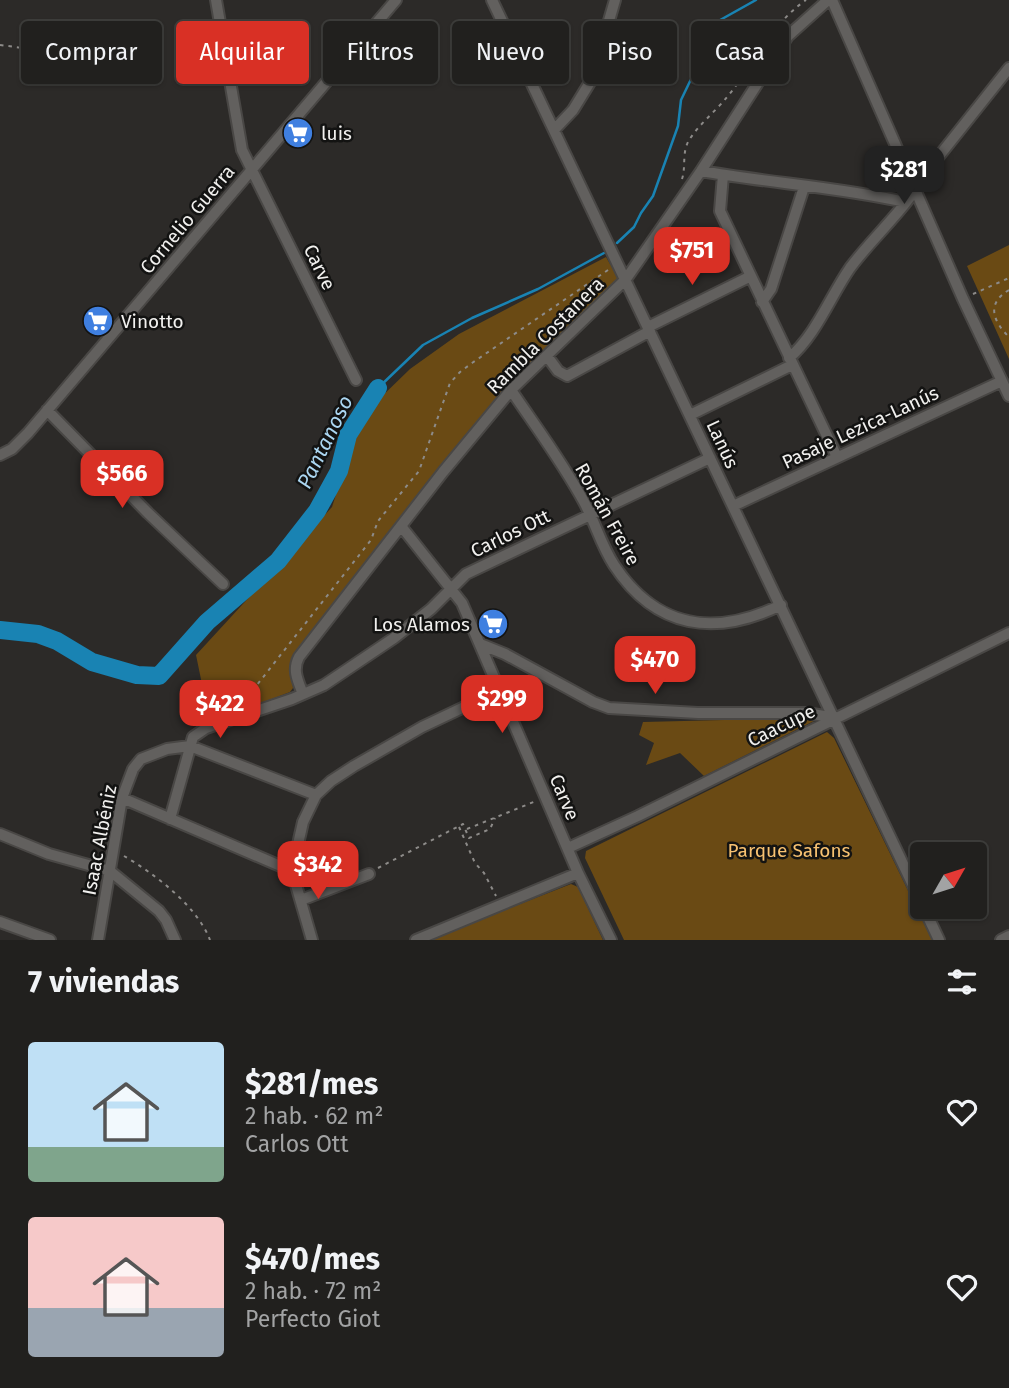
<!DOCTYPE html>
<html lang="es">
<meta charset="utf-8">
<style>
:root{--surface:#21201e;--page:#2d2d2b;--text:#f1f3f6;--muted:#a2a3a4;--line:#3e3e3c;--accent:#d93025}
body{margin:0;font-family:"Fira Sans",sans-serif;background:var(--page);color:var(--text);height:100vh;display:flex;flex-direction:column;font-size:26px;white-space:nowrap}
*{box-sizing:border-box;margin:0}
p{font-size:23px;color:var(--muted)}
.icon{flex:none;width:38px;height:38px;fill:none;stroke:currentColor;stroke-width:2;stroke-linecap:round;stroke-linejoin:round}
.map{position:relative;height:940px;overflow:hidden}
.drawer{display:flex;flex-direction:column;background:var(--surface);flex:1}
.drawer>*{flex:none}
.guide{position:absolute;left:21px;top:21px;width:968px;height:63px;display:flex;gap:14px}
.needle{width:46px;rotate:51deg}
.fabs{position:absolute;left:910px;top:842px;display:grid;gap:14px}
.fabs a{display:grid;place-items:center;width:77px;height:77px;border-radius:7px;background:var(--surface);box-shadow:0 2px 5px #0004,0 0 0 2px var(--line);font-size:35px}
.price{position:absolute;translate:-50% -60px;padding:0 16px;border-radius:14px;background:var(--accent);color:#fff;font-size:23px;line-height:46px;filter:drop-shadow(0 2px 4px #0008)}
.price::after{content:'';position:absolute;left:50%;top:42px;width:21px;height:16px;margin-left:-10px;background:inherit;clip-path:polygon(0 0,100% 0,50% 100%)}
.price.selected{background:#222;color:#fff}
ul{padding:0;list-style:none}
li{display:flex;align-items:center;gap:21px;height:175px;padding:0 28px}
li span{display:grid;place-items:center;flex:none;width:196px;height:140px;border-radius:7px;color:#555}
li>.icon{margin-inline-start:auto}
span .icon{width:84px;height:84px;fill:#fffc;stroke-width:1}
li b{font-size:30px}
h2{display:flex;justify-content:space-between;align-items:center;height:84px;padding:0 28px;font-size:30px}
.tag{padding:0 24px;border-radius:7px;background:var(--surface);box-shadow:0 2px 5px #0004,0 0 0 2px var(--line);font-size:24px;line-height:63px}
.tag.selected{background:var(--accent);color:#fff}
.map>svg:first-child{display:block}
.green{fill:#6a4a14}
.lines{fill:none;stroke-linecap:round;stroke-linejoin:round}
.stream{stroke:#1983b3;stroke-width:2.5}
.river{stroke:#1983b3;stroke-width:18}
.minor-casing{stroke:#494745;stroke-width:14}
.path{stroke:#8d8b89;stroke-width:2;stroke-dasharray:3.5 5;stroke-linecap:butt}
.minor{stroke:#62605e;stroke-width:10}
.labels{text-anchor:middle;stroke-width:5;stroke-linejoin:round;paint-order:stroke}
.poi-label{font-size:19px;fill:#f1f0ee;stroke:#131312;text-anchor:start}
.street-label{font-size:19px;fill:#f1f0ee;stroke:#131312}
.park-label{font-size:19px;fill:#f8c271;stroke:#131312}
.water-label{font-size:21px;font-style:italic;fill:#abd6f1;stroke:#131312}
</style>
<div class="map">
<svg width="1009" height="940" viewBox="0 0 1009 940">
<rect width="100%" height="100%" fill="#2c2a28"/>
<path class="green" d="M1009 245V359L967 266Z
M606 257 620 281 508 383 296 651 291 662 293 688 290 692 210 723 196 655 332 507 355 435 375 403 410 369 459 334Z
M803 718H811L814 721 704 776 680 753 646 765 654 743 639 735 643 722Z
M827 732 834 738 932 940H624L585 858 586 851Z
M571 884 578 887 603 940H429Z"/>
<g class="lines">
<path class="stream" d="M617 243 634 227 641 213 653 196 678 126 681 100 693 75 697 42 713 24 756 0
M378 388 423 345 472 318 538 289 604 253"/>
<path class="river" d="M0 630 38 634 57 641 92 662 137 675 159 676 207 622 278 561 317 511 339 471 348 435 378 388"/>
<g class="minor-casing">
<path id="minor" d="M216 0 242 150 356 380
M492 0 922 904
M832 0 963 299 1009 396
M554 130 573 110 592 79 615 0
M701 171C769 183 838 187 905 202
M723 175 720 211 837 457
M762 302 771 289 804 187
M648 327 751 276
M547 356 558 371 567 376 650 331
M789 358C816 335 830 297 850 268 872 238 908 207 924 175L1009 68
M511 390C536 427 563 463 584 502 595 522 601 545 614 565 656 629 715 637 781 605
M47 410 148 513 223 584
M690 415 792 365
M0 455 12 449 28 433 396 0
M733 506 1002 381
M401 526 462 603 578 873 611 940
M480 644 505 654 593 702 609 708 698 713H807L835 718
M303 694C298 681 292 670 299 657L443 472 511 390 626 279 701 171 788 36 828 0
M122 798 292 871
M170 819 193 737 206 728 292 699 324 685 394 638 431 609 466 574 710 458
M0 834 49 854 110 871 159 911 166 920 175 940
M568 848 638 816 1009 633
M301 900 369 874
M923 906 939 940
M0 922 50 940
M98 940 122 798 133 769 141 759 167 749 190 746 316 795
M312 940 292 871 303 822 316 795 331 781 354 766 422 727 500 690
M416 940 578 873
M1001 940 1009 936"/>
</g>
<path class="path" d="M0 45 46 51
M682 179C686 167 682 154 688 142 697 126 715 112 727 97 756 63 768 27 806 0
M1009 290C985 304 994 322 1009 337
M973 294 1009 278
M242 704 371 540 378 521 419 471 450 383 460 372 472 363 608 270
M459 827 475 863 484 873 496 896
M467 829 536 801
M124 856C155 874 197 906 210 940
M378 868 463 824 469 838 490 829 495 818"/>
<use href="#minor" class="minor"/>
</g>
<defs>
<g id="supermarket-disc" transform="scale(1.575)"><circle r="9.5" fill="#3f7fe0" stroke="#131312"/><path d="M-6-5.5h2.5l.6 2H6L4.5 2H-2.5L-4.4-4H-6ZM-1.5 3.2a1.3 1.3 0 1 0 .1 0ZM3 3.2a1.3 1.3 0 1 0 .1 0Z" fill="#fff"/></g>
</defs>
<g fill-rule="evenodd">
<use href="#supermarket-disc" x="298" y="133"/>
<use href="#supermarket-disc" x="98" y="321"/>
<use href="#supermarket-disc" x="493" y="624"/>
</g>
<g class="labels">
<g class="poi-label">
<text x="321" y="140">luis</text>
<text x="121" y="328">Vinotto</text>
<text x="470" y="631" text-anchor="end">Los Alamos</text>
</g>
<g class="street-label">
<text transform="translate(187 219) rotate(-50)" y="7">Cornelio Guerra</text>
<text transform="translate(320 267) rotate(64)" y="7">Carve</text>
<text transform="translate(545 335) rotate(-45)" y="7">Rambla Costanera</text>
<text transform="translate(860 427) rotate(-25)" y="7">Pasaje Lezica-Lanús</text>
<text transform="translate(723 444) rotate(65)" y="7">Lanús</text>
<text transform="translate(608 514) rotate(61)" y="7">Román Freire</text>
<text transform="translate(510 533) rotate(-26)" y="7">Carlos Ott</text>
<text transform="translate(781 725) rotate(-26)" y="7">Caacupe</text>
<text transform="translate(565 797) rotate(67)" y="7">Carve</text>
<text transform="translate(99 840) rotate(-79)" y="7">Isaac Albéniz</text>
</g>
<g class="park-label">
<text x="789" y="857">Parque Safons</text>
</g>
<g class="water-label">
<text transform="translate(325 442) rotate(-64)" y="7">Pantanoso</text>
</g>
</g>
</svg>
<div class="fabs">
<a><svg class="needle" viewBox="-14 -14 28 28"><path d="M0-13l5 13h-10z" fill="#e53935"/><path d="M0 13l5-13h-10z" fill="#a2a3a4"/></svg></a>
</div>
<b class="price selected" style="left:904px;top:206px">$281</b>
<b class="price" style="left:692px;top:287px">$751</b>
<b class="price" style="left:122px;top:510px">$566</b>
<b class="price" style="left:655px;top:696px">$470</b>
<b class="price" style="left:502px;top:735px">$299</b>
<b class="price" style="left:220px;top:740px">$422</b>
<b class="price" style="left:318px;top:901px">$342</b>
<div class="guide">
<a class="tag">Comprar</a>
<a class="tag selected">Alquilar</a>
<a class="tag">Filtros</a>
<a class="tag">Nuevo</a>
<a class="tag">Piso</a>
<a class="tag">Casa</a>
</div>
</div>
<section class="drawer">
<h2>7 viviendas<svg class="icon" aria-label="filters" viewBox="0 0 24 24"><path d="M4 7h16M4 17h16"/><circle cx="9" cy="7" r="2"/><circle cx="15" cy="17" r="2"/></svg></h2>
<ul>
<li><span style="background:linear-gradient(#bfe0f5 75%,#7fa58c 0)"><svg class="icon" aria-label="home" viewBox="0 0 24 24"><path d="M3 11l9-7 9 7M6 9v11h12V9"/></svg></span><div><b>$281/mes</b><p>2 hab. · 62 m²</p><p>Carlos Ott</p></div><svg class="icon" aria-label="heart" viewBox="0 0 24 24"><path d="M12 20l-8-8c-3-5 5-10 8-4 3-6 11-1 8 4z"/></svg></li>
<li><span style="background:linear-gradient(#f6c9c9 65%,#9aa5b1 0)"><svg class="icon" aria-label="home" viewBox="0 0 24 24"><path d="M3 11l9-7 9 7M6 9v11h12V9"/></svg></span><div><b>$470/mes</b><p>2 hab. · 72 m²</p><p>Perfecto Giot</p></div><svg class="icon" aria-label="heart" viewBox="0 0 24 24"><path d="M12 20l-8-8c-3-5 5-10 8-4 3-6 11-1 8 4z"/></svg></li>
</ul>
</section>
